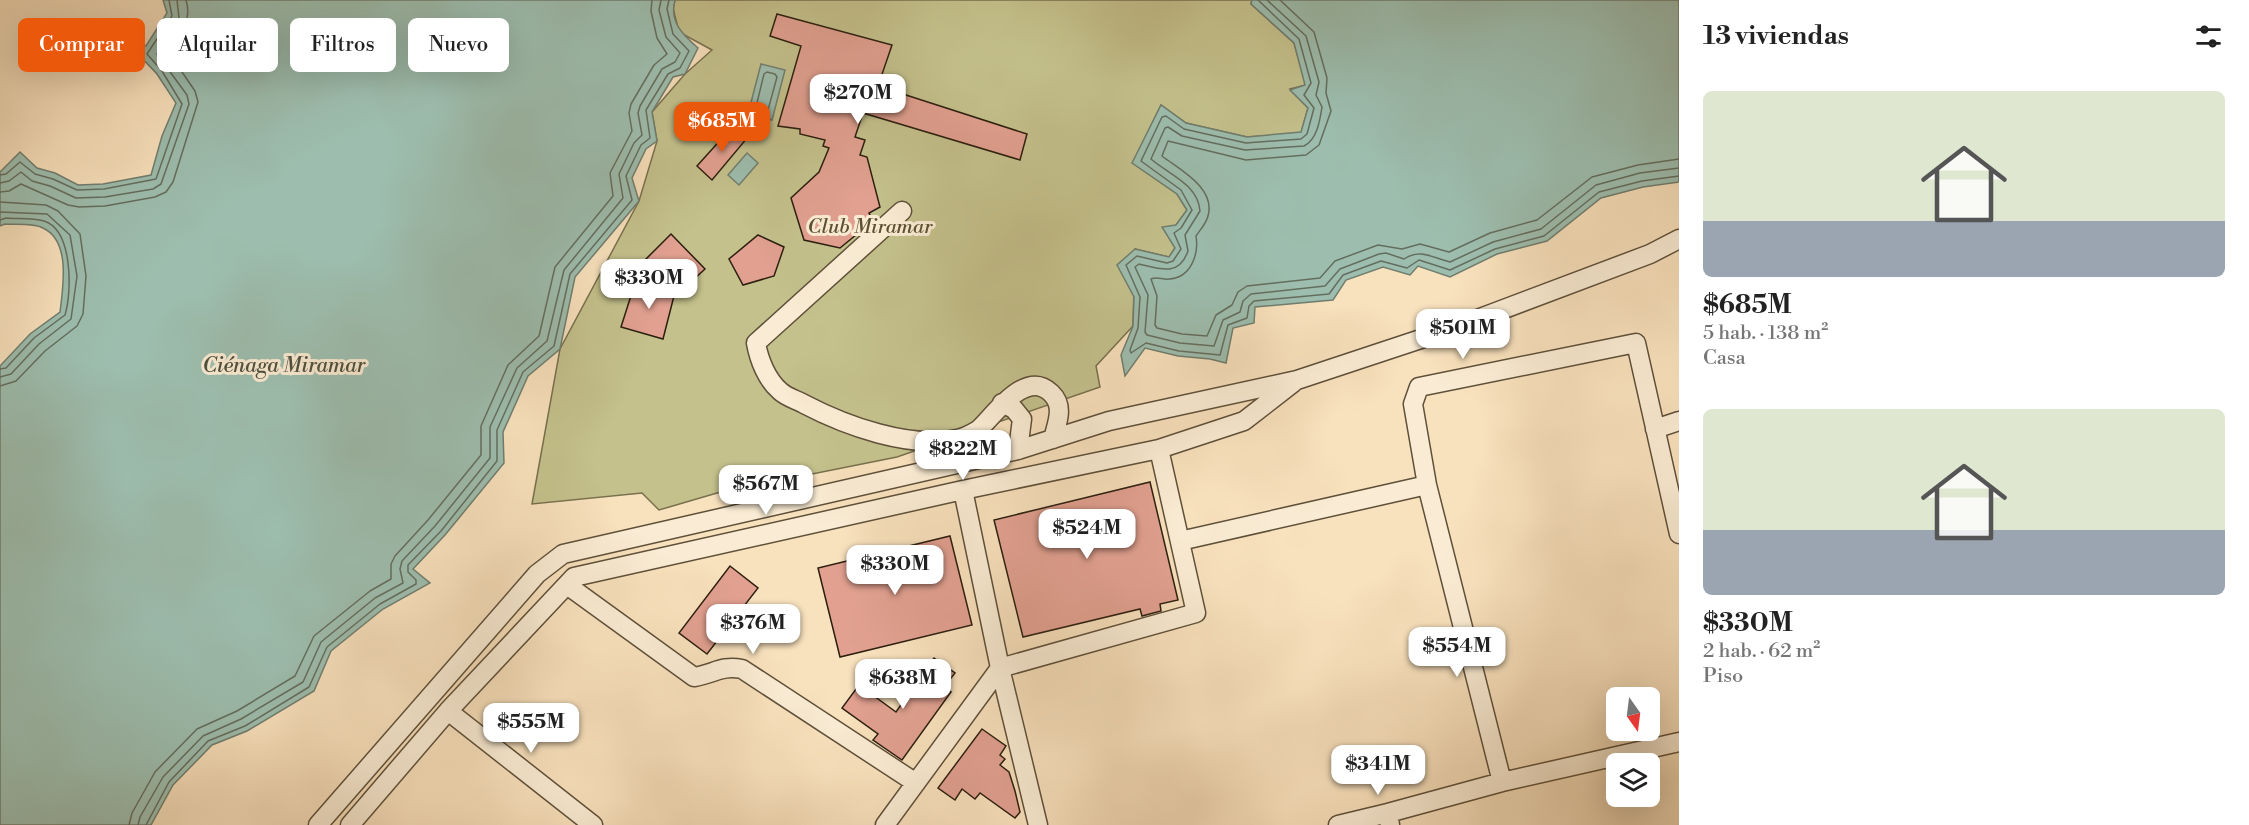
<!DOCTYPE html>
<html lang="es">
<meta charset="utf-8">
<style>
:root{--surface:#fff;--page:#f2f2f2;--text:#222;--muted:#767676;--accent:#ea580c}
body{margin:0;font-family:"Libre Bodoni",serif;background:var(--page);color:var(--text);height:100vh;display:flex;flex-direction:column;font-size:22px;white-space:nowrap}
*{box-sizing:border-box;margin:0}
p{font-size:20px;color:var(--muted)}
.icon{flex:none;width:33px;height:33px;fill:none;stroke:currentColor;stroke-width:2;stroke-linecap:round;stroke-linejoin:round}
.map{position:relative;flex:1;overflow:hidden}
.panel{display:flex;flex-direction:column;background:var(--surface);width:570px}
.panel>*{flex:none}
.top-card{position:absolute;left:18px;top:18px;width:570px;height:54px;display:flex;gap:12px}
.needle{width:39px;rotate:166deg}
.controls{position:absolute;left:1606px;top:687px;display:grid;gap:12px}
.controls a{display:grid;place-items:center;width:54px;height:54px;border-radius:9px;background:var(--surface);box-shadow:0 6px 24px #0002;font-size:30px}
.price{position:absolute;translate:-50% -51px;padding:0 14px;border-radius:12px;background:#fff;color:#222;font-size:20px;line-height:39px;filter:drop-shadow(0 2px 3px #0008)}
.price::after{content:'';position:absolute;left:50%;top:36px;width:18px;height:14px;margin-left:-9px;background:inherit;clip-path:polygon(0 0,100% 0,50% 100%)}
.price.on{background:var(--accent);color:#fff}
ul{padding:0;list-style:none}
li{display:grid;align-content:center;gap:12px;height:318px;padding:0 24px}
li span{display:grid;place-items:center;height:186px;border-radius:9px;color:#555}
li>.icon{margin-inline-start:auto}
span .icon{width:108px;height:108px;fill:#fffc;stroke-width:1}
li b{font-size:26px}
h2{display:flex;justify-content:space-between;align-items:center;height:72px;padding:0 24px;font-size:26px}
.pill{padding:0 21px;border-radius:9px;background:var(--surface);box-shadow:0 6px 24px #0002;font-size:21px;line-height:54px}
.pill.on{background:var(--accent);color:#fff}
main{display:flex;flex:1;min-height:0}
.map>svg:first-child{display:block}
.green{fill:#c4c18c;stroke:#78704e;stroke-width:1.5}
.water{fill:#9dbeaf;stroke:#707e6f;stroke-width:1.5}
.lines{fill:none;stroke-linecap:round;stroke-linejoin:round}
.shore{stroke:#646e5f;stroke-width:1.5}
.building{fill:#e1a090;stroke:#2c1f0f;stroke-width:1.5}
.minor-casing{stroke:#5f503a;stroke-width:21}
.minor{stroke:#faecd4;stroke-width:18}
.labels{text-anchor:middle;stroke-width:6;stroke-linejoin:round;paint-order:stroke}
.park-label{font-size:20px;font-style:italic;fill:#5a5034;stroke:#faecd4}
.water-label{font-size:21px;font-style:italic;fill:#4e4f3f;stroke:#faecd4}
</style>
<main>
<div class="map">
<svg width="1679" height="825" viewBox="0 0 1679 825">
<rect width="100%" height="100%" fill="#f8e1bd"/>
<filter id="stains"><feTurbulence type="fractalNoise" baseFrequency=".00333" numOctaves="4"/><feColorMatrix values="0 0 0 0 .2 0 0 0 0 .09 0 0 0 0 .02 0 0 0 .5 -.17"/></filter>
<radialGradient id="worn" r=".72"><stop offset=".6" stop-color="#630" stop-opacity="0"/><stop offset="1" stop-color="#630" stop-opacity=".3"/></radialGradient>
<path class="green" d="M675 0H1252L1251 4 1294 43 1306 85 1290 89 1308 108 1301 133 1247 137 1186 123 1161 105 1133 163 1177 194 1187 210 1176 225 1175 248 1169 257 1135 249 1133 326 1096 366 1100 387 897 457 717 493 659 510 642 493 532 504 560 349 639 201 657 141 652 112 685 74 712 50 679 32 673 8Z"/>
<path class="water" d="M163 0H675C669 22 683 35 698 48L685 74 673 77 652 112 657 141 646 149 632 178 639 201 575 277 560 349 528 376 503 432 504 463 445 535 413 569 430 583 383 609 331 651 314 691 247 731 212 745 173 785 151 825H0V366L30 334 60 312C63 287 71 241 43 228 34 223 16 225 5 224L0 226V172L20 152 37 168 55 173 78 185 103 184 151 175 162 136 176 103 157 74 140 56 130 34 146 46 167 13Z
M1252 0H1679V182L1643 187 1601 198 1547 241 1497 254 1450 277 1418 266 1410 275 1383 267 1346 280 1333 300 1255 307 1254 323 1233 328 1226 363 1210 359 1178 356 1145 348 1125 376 1121 355 1133 326 1134 297 1117 265 1135 249 1169 257 1175 248 1162 227 1176 225 1187 210 1177 194 1132 163 1161 105 1186 123 1247 137 1301 132 1308 108 1290 90 1305 85 1294 43 1251 4Z
M761 64 785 70 772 120 748 114Z
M747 153 758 163 739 185 728 175Z"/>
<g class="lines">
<path class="shore" d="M1258 0 1299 39 1311 83 1304 95 1314 108 1307 134 1301 139 1246 143 1184 129 1166 116 1162 117 1141 161 1181 190 1192 210 1181 228 1174 233 1181 249 1173 261 1167 263 1137 256 1126 265 1140 297 1138 328 1130 350 1131 353 1146 343 1179 351 1220 355 1228 325 1247 318 1249 306 1254 301 1329 294 1343 275 1381 261 1407 268 1419 260 1450 270 1495 249 1544 236 1599 192 1642 181 1679 176
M1267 0 1306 36 1319 82 1316 95 1322 107C1320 120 1317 140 1304 146L1245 150 1182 136 1168 127 1165 128 1151 159C1168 174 1198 184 1200 211L1185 235 1188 251C1179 277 1160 269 1139 264L1135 267 1148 295 1145 332 1147 335 1180 343 1214 346 1223 320 1240 312 1243 301 1251 294 1325 286 1340 269 1379 254 1386 253 1404 259C1420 248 1433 258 1450 262L1493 242 1541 229 1596 185 1640 173 1679 168
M1280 0 1314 32 1327 78 1326 93 1331 111 1319 145 1306 155 1246 160 1168 141 1162 156C1180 170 1216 188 1208 216 1206 224 1200 230 1196 236 1199 254 1191 278 1169 279 1163 280 1157 276 1151 279L1157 296 1155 325 1157 328 1182 334 1207 336 1216 315 1232 305 1238 292 1247 286 1320 278 1335 261 1378 245 1402 249 1420 244 1449 252 1490 233 1537 220 1592 177 1638 165 1679 159
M767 72 775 74 777 77 768 110 765 112 756 107 764 74Z
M0 175 6 174 20 162 35 174 53 179 77 190 104 189 156 179 182 104 162 71 147 54 172 16 169 0
M0 183 9 181 21 172 32 181 50 186 76 198 105 197 153 189 161 184 189 104 187 95 157 54 179 18 177 0
M0 192 9 191 21 184 68 205 79 207 105 206 155 197 166 192 173 182 198 102 195 91 169 53C178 34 193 23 186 0
M0 202 46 205 58 211 80 234 86 276 83 314 77 326 45 351 16 381 0 386
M0 212 47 214 70 235 77 276 71 319 39 344 11 374 0 377
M0 220 6 218C18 219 33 218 44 221 73 230 72 292 65 315L34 338 6 368 0 369
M129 825 132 813 155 772 197 729 237 711 295 676 314 636 370 591 391 579V564L395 556 428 520 481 455V426L508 365 539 336 555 267 613 196 610 173 632 131 629 113 631 104 654 65 667 54 657 38 651 11 652 0
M138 825 140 817 163 777 203 736 241 719 303 682 321 642 375 598 403 583 400 569 402 561 435 526 490 458V427L517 368 547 341 564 270 623 198 619 174 634 143 642 135 638 113 640 106 662 69 675 62 680 53 666 37 659 10 661 0
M146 825 169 782 208 741 245 726 309 687 327 647 380 604 416 584V580L408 572V565L441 531 497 461V430L523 372 554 346 570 274 632 200 626 176 641 145 650 138 646 110 668 74 680 68 689 51 673 34 667 9 669 0"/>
</g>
<path class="building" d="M777 14 892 45 878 86 1027 134 1020 160 863 113 855 137 865 140 860 155 867 157 880 207 869 213 873 221 840 248 804 240 791 198 819 172 829 148 823 146 825 140 800 134V129L778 126 801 46 770 36Z
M733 126 748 137 712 180 697 166Z
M671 234 705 269 680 292 645 260Z
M758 235 784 247 774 276 743 285 729 259Z
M636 280 675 292 663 339 621 327Z
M1150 482 1178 600 1160 604 1161 611 1142 616 1140 609 1023 637 994 520Z
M950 536 972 625 840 657 818 568Z
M730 566 758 588 707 654 679 633Z
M934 658 955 673 944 687 951 692 902 760 873 740 878 734 842 708 859 685 896 712Z
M982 729 1006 746 1000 755 1005 759 1000 765 1009 772 1015 791 1020 812 1015 818 980 793 975 799 962 789 955 800 938 788Z"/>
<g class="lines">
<g class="minor-casing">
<path id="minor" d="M902 211 756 343C759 360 767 380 780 391 786 397 797 400 804 404 846 426 910 449 957 439 963 438 973 433 978 430 994 416 1025 368 1051 393 1065 406 1057 423 1053 439
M1002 403 1014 409 1022 419 1018 450
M1655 429 1679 421
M963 490 1000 668 1038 825
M1180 541 1427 485 1413 404 1419 387 1636 343 1679 534
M567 585 694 677C714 674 721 665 742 669L916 783
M448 711 593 825
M1502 782 1679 742
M1388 813 1502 782 1427 485
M318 825 537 574 563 554 1018 450 1109 421 1297 380 1451 329 1650 254 1679 239
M350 825 448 711 574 577 963 490 1159 449 1244 421 1293 383
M885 825 1000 668 1196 613 1159 449
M1338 825 1388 813 1390 825"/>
</g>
<use href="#minor" class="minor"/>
</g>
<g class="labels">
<g class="park-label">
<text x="870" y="233">Club Miramar</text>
</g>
<g class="water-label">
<text x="284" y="372">Ciénaga Miramar</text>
</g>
</g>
<rect width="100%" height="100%" filter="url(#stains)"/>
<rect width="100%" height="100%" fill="url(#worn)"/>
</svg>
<div class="controls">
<a><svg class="needle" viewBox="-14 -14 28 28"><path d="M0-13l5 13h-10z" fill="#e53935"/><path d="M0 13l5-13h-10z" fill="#767676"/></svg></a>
<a><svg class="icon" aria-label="layers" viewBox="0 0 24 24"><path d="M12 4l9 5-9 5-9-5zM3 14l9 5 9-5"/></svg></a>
</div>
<b class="price" style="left:858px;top:125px">$270M</b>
<b class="price on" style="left:722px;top:153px">$685M</b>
<b class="price" style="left:649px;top:310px">$330M</b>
<b class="price" style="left:1463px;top:360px">$501M</b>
<b class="price" style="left:963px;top:481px">$822M</b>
<b class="price" style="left:766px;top:516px">$567M</b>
<b class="price" style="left:1087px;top:560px">$524M</b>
<b class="price" style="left:895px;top:596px">$330M</b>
<b class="price" style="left:753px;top:655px">$376M</b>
<b class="price" style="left:1457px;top:678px">$554M</b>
<b class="price" style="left:903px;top:710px">$638M</b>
<b class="price" style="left:531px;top:754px">$555M</b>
<b class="price" style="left:1378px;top:796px">$341M</b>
<div class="top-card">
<a class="pill on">Comprar</a>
<a class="pill">Alquilar</a>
<a class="pill">Filtros</a>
<a class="pill">Nuevo</a>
</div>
</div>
<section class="panel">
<h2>13 viviendas<svg class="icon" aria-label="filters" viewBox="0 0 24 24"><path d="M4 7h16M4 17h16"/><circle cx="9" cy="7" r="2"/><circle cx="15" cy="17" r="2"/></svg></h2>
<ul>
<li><span style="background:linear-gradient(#dfe7d0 70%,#9aa5b1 0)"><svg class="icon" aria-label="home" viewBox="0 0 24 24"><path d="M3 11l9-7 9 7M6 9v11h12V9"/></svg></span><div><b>$685M</b><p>5 hab. · 138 m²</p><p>Casa</p></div></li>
<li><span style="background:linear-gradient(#dfe7d0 65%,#9aa5b1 0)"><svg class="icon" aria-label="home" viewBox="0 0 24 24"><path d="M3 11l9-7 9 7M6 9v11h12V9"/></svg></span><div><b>$330M</b><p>2 hab. · 62 m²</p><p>Piso</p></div></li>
</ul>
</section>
</main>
